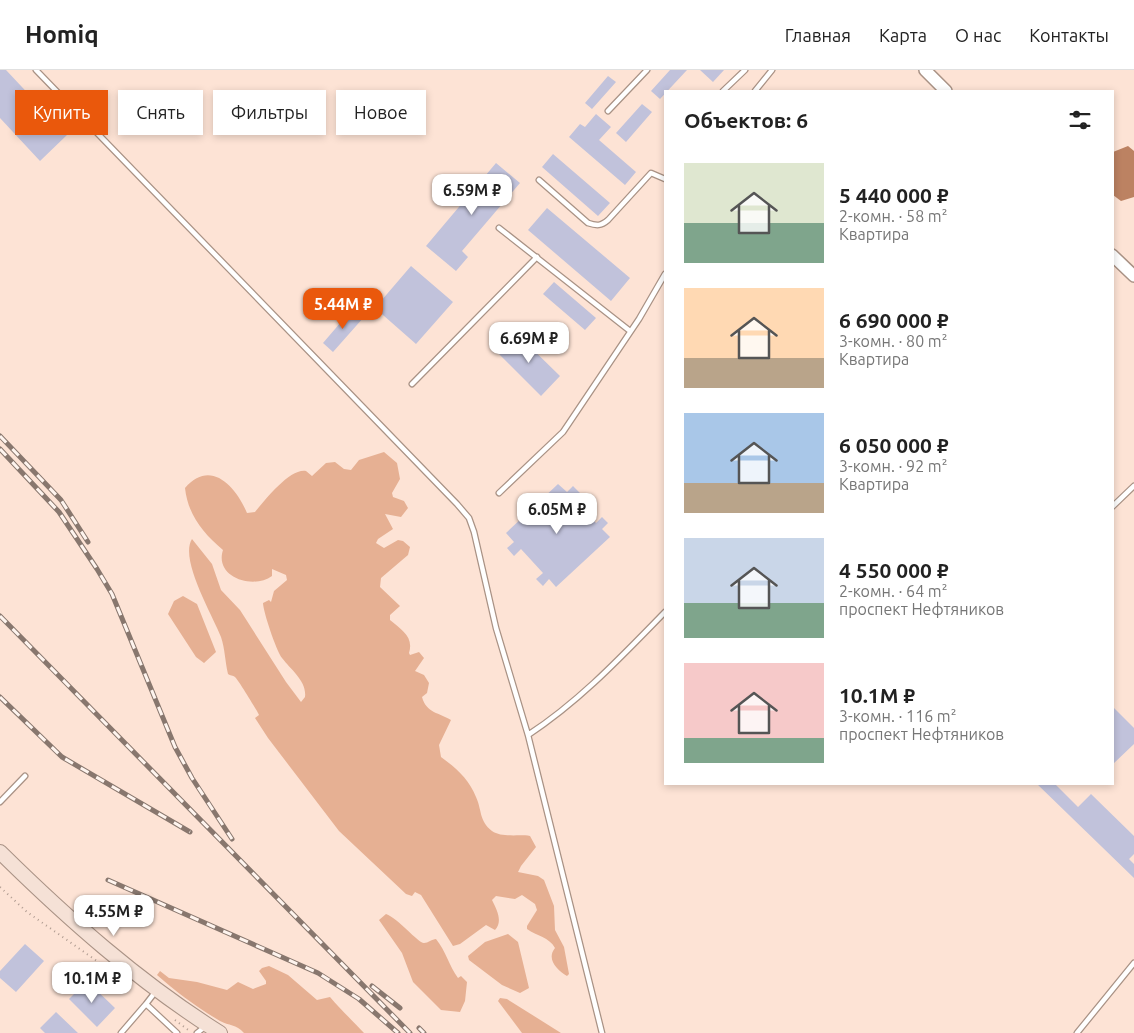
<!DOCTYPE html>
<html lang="ru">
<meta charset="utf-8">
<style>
:root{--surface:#fff;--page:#f6f6f6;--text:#222;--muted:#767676;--line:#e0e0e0;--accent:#ea580c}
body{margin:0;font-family:Ubuntu,sans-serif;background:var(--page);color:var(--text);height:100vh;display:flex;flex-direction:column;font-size:19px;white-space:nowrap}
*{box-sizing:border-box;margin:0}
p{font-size:16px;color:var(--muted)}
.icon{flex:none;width:28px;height:28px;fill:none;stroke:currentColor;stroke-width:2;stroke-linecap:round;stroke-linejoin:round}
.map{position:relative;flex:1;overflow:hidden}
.drawer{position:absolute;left:664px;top:20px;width:450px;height:695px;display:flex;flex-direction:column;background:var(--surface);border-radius:0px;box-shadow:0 2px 8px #0003}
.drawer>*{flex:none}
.top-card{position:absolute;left:15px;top:20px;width:475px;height:45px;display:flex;gap:10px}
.price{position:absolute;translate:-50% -42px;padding:0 11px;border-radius:10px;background:#fff;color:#222;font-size:16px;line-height:32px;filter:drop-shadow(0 1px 2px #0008)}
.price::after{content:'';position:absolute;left:50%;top:30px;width:15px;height:11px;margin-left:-8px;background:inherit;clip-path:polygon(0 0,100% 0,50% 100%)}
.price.current{background:var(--accent);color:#fff}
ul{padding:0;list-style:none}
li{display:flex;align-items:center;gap:15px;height:125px;padding:0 20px}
li span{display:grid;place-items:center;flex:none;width:140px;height:100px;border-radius:0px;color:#555}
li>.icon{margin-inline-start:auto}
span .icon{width:60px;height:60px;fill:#fffc;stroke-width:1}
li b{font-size:21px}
h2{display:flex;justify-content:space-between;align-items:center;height:60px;padding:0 20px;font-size:21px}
.tag{padding:0 18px;border-radius:0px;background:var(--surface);box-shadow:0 2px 8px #0003;font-size:18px;line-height:45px}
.tag.current{background:var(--accent);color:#fff}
header{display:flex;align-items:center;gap:30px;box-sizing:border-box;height:70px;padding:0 25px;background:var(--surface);border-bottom:1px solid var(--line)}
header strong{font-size:24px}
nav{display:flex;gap:28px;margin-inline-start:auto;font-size:18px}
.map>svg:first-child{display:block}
.green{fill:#e6b093}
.water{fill:#bc8262}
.building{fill:#c1c2db}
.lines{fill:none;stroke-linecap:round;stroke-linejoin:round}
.service-casing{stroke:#a99285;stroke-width:7}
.tertiary-casing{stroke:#a99285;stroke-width:14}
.secondary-casing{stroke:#a99285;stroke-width:16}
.path{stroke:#b09c91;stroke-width:2;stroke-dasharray:1 4;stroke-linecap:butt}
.service{stroke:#fff;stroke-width:4.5}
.tertiary{stroke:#fff;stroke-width:11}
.secondary{stroke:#f5e1d6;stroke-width:14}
.rail-casing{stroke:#88776e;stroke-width:5}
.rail{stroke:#fef4ee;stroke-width:3;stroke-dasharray:9;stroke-linecap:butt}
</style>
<header>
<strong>Homiq</strong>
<nav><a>Главная</a><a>Карта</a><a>О нас</a><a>Контакты</a></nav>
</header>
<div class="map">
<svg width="1134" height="963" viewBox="0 0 1134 963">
<rect width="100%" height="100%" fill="#fde3d5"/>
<path class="green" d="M384 382 397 393 400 409 392 423 393 427 404 431 408 438 401 447 385 444 393 459 378 469 376 473 384 478 398 470 403 471 410 477 408 485 381 508 380 517 400 536 390 545V550C402 560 414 567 409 583L410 585 419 582 424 588 415 601 424 605 429 613 427 623 422 627C426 643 440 643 451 650L439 675 441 687C456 698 469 709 476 727 482 740 479 751 492 761 502 768 519 764 530 766L536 777 521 796 518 802 538 806 544 810 554 836 555 860 564 877 569 904 567 906C557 900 546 889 555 878 549 867 537 866 527 859V856L537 840 535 834 522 825 515 829 496 826 492 830C497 840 503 851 495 860L486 855 460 874 453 876 421 825 415 822 412 826 406 824 339 761 268 668 255 648 259 645C258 642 237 608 235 607 233 605 230 606 228 604 225 591 225 579 221 567 213 546 179 489 192 469L212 494 221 520 240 540 286 612 301 632 305 627C307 611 291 600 282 588 276 580 263 541 263 533L269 530 271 532 274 521 287 510 286 505 272 499V506C253 520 214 507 223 480 203 463 188 445 185 418 210 389 235 415 247 443L255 442C265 430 290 398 306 401L312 406 326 393 335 392 344 399 351 400 359 390Z
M183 526 197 534 216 582 204 593 196 587 168 544 174 531Z
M386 844C398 848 418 873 424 873 428 873 432 869 436 869 446 881 449 896 458 908L461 906 467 912 465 931 460 942 441 940 413 912 402 883 379 850Z
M508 864 518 872 529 918 520 923 502 915 469 890 468 886 485 872Z
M269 896 288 905 317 930 330 927C341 940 354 952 364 963H244C236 954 229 956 220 951 198 938 176 922 157 905L160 901 169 908 197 912 227 920 238 912 253 919 266 914V911L259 901 262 898Z
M500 928 507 929 561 963H522L498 931Z"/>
<path class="water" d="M1128 76 1134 81V127L1121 131 1113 125V82Z"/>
<path class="building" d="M0 0H6L67 65 40 91 0 48Z
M670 0H687L660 29 651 21Z
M700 0H724L713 12Z
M608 6 616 12 592 39 585 33Z
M642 34 652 42 626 72 616 63Z
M596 44 611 57 599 70 636 102 625 115 569 67 580 54 585 57Z
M553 84 610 133 598 146 542 97Z
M496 93 520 113 462 181 468 187 456 201 426 176Z
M547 138 630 208 611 231 528 160Z
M411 196 453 232 416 274 375 238Z
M554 212 596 248 585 260 543 224Z
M353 238 364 247 333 282 323 273Z
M516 263 560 306 541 326 497 282Z
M558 414 567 422 573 416 580 423 573 429 596 453 602 447 608 453 602 459 610 467 556 517 549 509 543 516 536 509 543 503 521 479 514 486 507 478 514 472 506 463Z
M1112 636 1134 658V674L1112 695Z
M1037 714H1055L1078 737 1091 724 1134 766V784L1129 789 1134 794V808Z
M25 874 44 891 16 922 0 908V901Z
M87 911 115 938 97 957 69 929Z
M56 942 78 963H45L40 958Z"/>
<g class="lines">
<g class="service-casing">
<path id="service" d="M36 0 457 434 469 448 474 462 496 558 528 665 602 963
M723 21 745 0
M755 21 772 0
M608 41 647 0
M539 110 588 153C597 156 601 156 608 150L651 103 665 109
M499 158 630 261
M412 314 537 187
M499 423 563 362 639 249 665 204
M1112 437 1134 416
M528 665C580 631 622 586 665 542
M0 732 25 706
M156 921 146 934 177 963
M121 963 146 934
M197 963 206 956
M1077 963 1134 893"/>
</g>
<g class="tertiary-casing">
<path id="tertiary" d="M925 0 946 21
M1112 185 1134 206"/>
</g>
<g class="secondary-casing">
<path id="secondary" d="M0 782C68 849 139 912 220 963"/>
</g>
<path class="path" d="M0 817 27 842 124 910
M175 950 191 962"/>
<use href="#service" class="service"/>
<use href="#tertiary" class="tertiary"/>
<use href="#secondary" class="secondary"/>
<g class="rail-casing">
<path id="rail" d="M0 366 61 430 88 472
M0 379 59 442 97 499 112 524 175 677 192 708 232 769
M0 546 410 963
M0 627 62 687 190 762
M108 810 318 903 359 929 398 963
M372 916 400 938
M419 958 424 963"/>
</g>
<use href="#rail" class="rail"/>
</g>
</svg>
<b class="price" style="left:472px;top:146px">6.59M ₽</b>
<b class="price current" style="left:343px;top:260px">5.44M ₽</b>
<b class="price" style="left:529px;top:294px">6.69M ₽</b>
<b class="price" style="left:557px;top:465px">6.05M ₽</b>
<b class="price" style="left:114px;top:867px">4.55M ₽</b>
<b class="price" style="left:92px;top:934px">10.1M ₽</b>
<div class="top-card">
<a class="tag current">Купить</a>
<a class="tag">Снять</a>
<a class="tag">Фильтры</a>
<a class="tag">Новое</a>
</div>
<section class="drawer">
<h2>Объектов: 6<svg class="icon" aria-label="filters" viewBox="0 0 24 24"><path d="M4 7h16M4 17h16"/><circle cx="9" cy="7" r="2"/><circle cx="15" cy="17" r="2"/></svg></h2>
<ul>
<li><span style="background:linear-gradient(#dfe7d0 60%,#7fa58c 0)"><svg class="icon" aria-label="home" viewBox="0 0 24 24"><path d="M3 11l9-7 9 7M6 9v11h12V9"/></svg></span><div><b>5 440 000 ₽</b><p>2-комн. · 58 m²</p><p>Квартира</p></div></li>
<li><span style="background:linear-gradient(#ffd9b3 70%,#b9a48a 0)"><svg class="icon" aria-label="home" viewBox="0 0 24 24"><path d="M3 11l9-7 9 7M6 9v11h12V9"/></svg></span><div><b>6 690 000 ₽</b><p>3-комн. · 80 m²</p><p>Квартира</p></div></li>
<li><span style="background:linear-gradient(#a9c7e8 70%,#b9a48a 0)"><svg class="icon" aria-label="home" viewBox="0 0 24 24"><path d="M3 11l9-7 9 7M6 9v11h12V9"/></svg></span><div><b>6 050 000 ₽</b><p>3-комн. · 92 m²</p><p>Квартира</p></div></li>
<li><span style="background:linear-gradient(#c9d6e8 65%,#7fa58c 0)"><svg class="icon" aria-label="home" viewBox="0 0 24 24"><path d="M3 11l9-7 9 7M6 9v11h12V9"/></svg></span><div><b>4 550 000 ₽</b><p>2-комн. · 64 m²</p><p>проспект Нефтяников</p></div></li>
<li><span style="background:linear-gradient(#f6c9c9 75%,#7fa58c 0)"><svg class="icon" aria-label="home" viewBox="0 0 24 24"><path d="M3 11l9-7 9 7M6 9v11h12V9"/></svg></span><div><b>10.1M ₽</b><p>3-комн. · 116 m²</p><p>проспект Нефтяников</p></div></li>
</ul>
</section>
</div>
